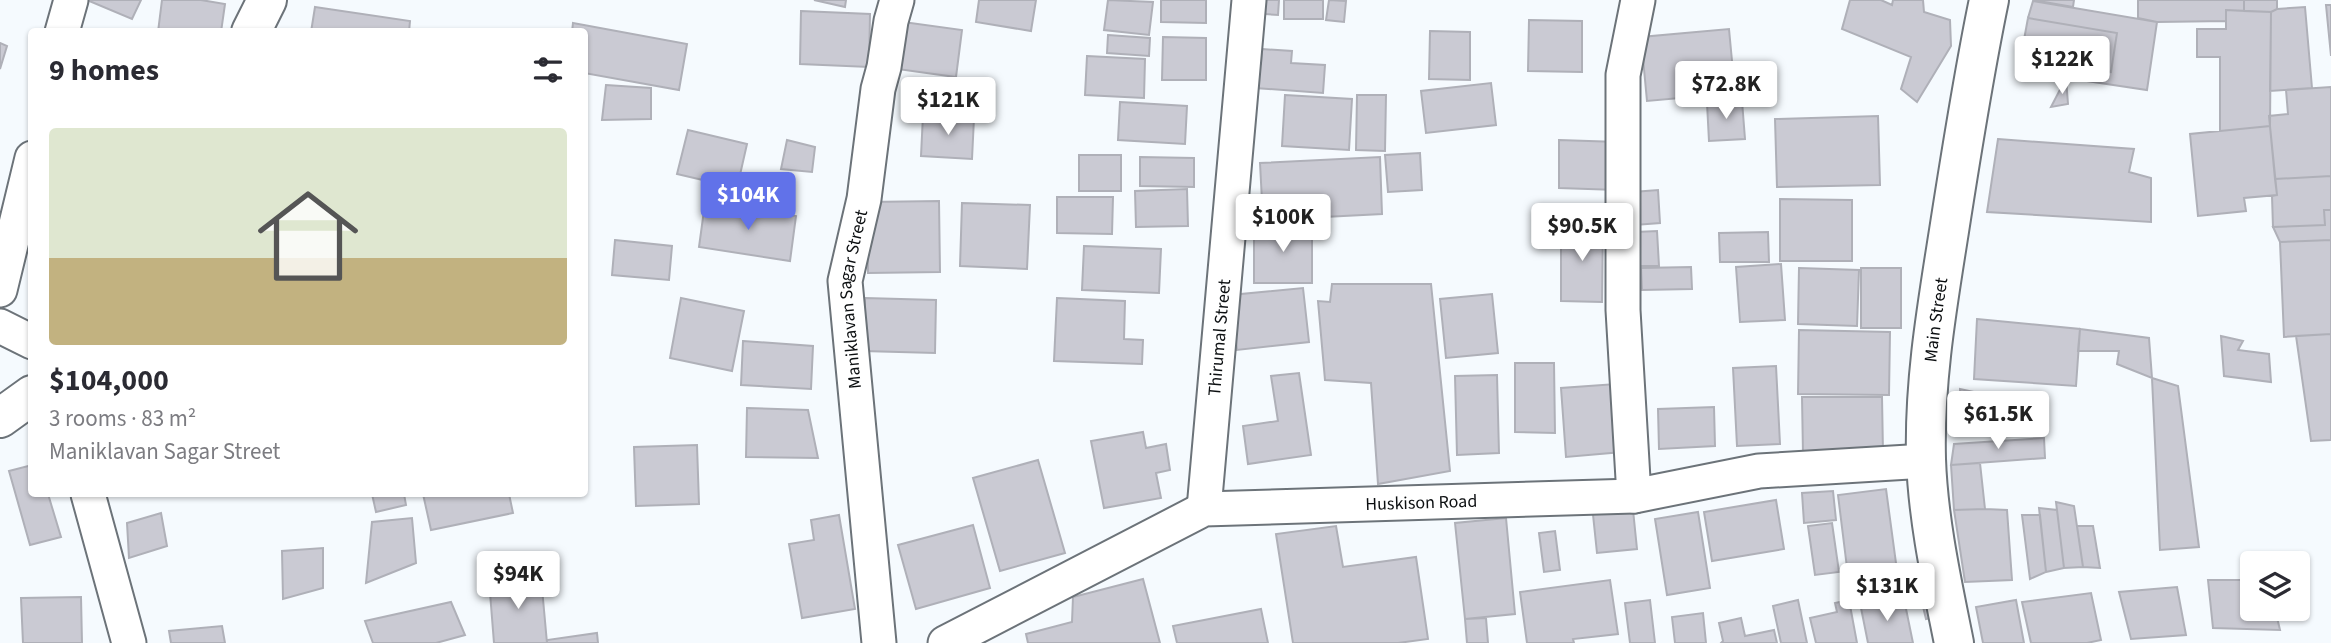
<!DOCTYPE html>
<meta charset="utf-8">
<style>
:root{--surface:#fff;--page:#f2f2f3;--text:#2b2b33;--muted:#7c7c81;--line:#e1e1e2;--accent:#6172e9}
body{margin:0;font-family:"Source Sans 3",sans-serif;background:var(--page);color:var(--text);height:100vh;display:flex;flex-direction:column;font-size:26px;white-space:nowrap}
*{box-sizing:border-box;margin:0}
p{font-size:23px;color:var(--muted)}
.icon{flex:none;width:38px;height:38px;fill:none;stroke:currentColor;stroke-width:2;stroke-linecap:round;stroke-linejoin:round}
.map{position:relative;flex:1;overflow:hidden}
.drawer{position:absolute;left:28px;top:28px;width:560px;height:469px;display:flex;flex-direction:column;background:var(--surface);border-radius:7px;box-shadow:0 2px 5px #0004}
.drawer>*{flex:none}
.buttons{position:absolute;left:2240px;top:551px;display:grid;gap:14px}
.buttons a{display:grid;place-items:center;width:70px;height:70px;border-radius:7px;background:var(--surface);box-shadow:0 2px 5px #0004;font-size:35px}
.price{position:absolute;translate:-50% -60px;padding:0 16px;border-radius:7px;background:#fff;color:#222;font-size:23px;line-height:46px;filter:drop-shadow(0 2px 4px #0008)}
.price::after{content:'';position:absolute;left:50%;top:42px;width:21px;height:16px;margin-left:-10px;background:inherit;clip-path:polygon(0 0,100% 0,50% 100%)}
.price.selected{background:var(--accent);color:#fff}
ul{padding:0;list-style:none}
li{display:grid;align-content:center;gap:14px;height:371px;padding:0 21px}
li+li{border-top:2px solid var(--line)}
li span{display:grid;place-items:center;height:217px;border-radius:7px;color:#555}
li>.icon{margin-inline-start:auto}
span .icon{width:126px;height:126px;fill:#fffc;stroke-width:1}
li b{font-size:30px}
h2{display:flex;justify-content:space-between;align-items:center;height:84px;padding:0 21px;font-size:30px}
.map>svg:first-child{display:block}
.building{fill:#cacad3;stroke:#afb0b8;stroke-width:2}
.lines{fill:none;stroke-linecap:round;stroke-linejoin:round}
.minor-casing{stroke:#6c7379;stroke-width:37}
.secondary-casing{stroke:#6c7379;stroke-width:42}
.primary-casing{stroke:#6c7379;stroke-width:42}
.minor{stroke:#fff;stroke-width:33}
.secondary{stroke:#fff;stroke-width:38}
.primary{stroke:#fff;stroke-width:38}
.labels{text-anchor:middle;stroke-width:6;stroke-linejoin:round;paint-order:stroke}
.street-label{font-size:18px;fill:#0c0f11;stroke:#f5fafe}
</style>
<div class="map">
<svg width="2331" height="643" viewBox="0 0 2331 643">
<rect width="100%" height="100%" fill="#f5fafe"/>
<path class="building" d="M87 0H141L132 19Z
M162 0H201L225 4 221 32H158Z
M814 0H846L845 7Z
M979 0H1036L1031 31 976 22Z
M1108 0 1153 2 1149 35 1104 30Z
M1161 0H1206V23L1161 22Z
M1252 0H1279L1278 15 1251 13Z
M1284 0H1323V19H1284Z
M1329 0 1346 1 1344 22 1326 20Z
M1850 0H1881L1892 5 1893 0H1923L1924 12 1950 20 1951 46 1917 102 1901 89 1911 57 1842 29Z
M2033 0H2074L2073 7Z
M2138 0H2244V11L2226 10V21L2157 22 2138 18Z
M2244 0H2277V9L2271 12 2244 11Z
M2033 1 2157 22 2147 90 2066 78 2068 64 2111 72 2117 33 2028 18Z
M2326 5H2331V56Z
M315 7 410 21 409 32H311Z
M2305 7 2312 88 2270 91 2271 12 2277 9Z
M2226 10 2271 12 2270 126 2220 131V57H2197V29H2226Z
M801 11 870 14 869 67 800 64Z
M2028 18 2117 33 2111 72 2021 56Z
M1529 20 1582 21V72L1528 71Z
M896 21 962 30 956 77 890 68Z
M573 23 687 44 679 90 584 73V32H572Z
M1729 29 1735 93 1647 101 1641 37Z
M1430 31 1470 32V80L1429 79Z
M1108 35 1150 38 1149 56 1107 53Z
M1163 37 1206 38V80H1162Z
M0 43 7 46 0 69Z
M1262 49 1292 51 1291 63 1325 65 1323 93 1255 88 1257 63 1261 64Z
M1087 56 1145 59 1144 98 1085 95Z
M2066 78 2068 104 2051 107Z
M1491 83 1496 125 1426 133 1421 91Z
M606 85 651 88V119L602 120Z
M2331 87V176L2275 179 2269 116 2288 114 2286 90Z
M1285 95 1352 99 1349 150 1282 146Z
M1357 95H1386L1385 151 1356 150Z
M1742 101 1745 139 1709 141 1707 103Z
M1120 102 1187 106 1185 144 1118 140Z
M923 115 974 118 972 159 921 156Z
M1878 116 1880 185 1777 187 1775 119Z
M2270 126 2277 195 2244 198 2246 211 2198 216 2190 134Z
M688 130 747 144 737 188 677 174Z
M1998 139 2134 149 2129 172 2151 178V222L1987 212Z
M787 140 815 147 812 172 781 169Z
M1559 140 1618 142 1617 190 1559 188Z
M1420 153 1422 190 1388 192 1385 155Z
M1079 155H1121V191H1079Z
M1140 157 1194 158V187L1140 186Z
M1380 157 1382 214 1263 220 1260 163Z
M2331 176V210H2324L2325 225 2273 227 2272 196 2277 195 2275 179Z
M1187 189 1188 226 1136 227 1135 191Z
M1658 190 1660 223 1635 225 1633 192Z
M1057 197H1113L1112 234 1057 233Z
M1780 199 1852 200V261H1780Z
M939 201 940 272 868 273V202Z
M705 203 796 216 790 261 699 247Z
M962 203 1030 205 1027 269 960 266Z
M2324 210H2331V240L2280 242 2273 227 2325 225Z
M1561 224 1603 225 1602 302 1561 301Z
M1254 225H1312V283H1254Z
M1657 231 1659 266H1638L1636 232Z
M1768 232 1769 262H1720L1719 233Z
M615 240 672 246 669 280 612 275Z
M2331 240V334L2284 337 2280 242Z
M1084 246 1161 249 1159 293 1082 290Z
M1781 264 1785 320 1740 322 1736 267Z
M1691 267 1692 289 1642 290 1641 268Z
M1799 268 1859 270 1857 326 1798 324Z
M1861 268H1901V328H1861Z
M1332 284H1431L1450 471 1378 484 1371 383 1325 380 1318 301 1330 302Z
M1303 288 1309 342 1237 350 1231 295Z
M1492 294 1498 353 1446 358 1440 299Z
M681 298 744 311 732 371 670 358Z
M865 298 936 300 935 353 863 351Z
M1057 298 1125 301 1124 339 1143 340 1142 364 1054 361Z
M1977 319 2080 329 2076 386 1974 379Z
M2080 329 2149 338 2152 378 2117 364 2119 351H2078Z
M1799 330 1890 332 1889 395 1798 394Z
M2331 334V440L2311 441 2296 336Z
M2221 336 2243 341 2238 350 2269 354 2271 382 2224 376Z
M743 341 813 346 811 389 741 385Z
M1515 363H1554L1555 433 1515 432Z
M1776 366 1780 444 1737 446 1733 368Z
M1299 373 1311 455 1248 464 1243 426 1278 421 1271 376Z
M1497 375 1499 453 1457 455 1455 376Z
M2152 378 2178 386 2199 547 2160 550Z
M1616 384 1622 452 1566 457 1561 388Z
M1960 389 2015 401 2009 435 1962 436Z
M1802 397H1882L1883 453 1803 454Z
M1714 407 1715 446 1659 449 1658 409Z
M747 408 808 410 818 458 746 457Z
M1143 432 1146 448 1166 444 1170 470 1156 473 1161 498 1104 508 1091 441Z
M2044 438 2045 458 1951 465 1954 444Z
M697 445 699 504 636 506 634 447Z
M1038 460 1065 553 1000 571 973 478Z
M1980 463 1985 509 1954 510 1951 465Z
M32 465V494H48L61 537 30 545 9 471Z
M1886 489 1898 578 1849 584 1838 495Z
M1833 491 1836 520 1804 523 1802 493Z
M372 494H404L406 505 376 512Z
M423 494H509L513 513 431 530Z
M1632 500 1637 549 1597 553 1592 505Z
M1776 500 1784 549 1712 561 1704 512Z
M2056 502 2074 506 2083 567 2064 568Z
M2039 508 2057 510 2064 568 2046 572Z
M1985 509 2007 510 2012 580 1965 582 1954 510Z
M1698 512 1710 588 1667 595 1655 519Z
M161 513 167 546 129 558 127 523Z
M839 515 855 609 802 618 789 544 814 540 811 520Z
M2022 515H2040L2046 572 2030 579Z
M412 518 416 563 366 583 372 522Z
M1506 518 1515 614 1465 619 1455 523Z
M1832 523 1839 572 1815 575 1808 526Z
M973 525 990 588 916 609 898 545Z
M1336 526 1343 567 1416 557 1428 639 1398 643H1293L1276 534Z
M2077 526H2093L2100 568 2083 567Z
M1555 531 1560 570 1544 572 1539 533Z
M323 548V588L283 599 282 551Z
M541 577 547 643H494L489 580Z
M1143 579 1160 643H1028L1026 634 1072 622 1073 597Z
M1610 580 1618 634 1573 639 1574 643H1527L1520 592Z
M2208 580H2252V609H2275L2280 630 2213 628Z
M1928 583 1936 617 1926 619 1918 586Z
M2177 587 2186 635 2131 639 2119 592Z
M2091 593 2101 640 2087 643H2031L2022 602Z
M81 597 82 643H23L21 598Z
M1904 599 1913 643H1868L1861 608Z
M1650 600 1655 643H1630L1625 603Z
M1798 600 1807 643H1781L1773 606Z
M1849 600 1857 643H1816L1810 618 1837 612 1835 603Z
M2016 600 2024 643H1983L1976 607Z
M451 602 465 635 436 643H373L365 621Z
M1261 609 1268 643H1177L1173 626Z
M1703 613 1706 643H1675L1672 617Z
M1486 618 1488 643H1467L1465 619Z
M1741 618 1745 636 1774 630 1777 643H1721L1723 641 1719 623Z
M222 626 225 643H171L169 631Z
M597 633 598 643H547V640Z"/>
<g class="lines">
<g class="minor-casing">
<g id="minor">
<path d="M62 32 71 0"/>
<path d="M0 290 32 158"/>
<path d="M0 326 32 342"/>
<path d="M88 494 129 643"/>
<path d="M1634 496 1623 310V75L1638 0"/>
<path id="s1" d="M1204 509 1249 0"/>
<path id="s2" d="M879 643 845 281 864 199 878 89 884 67 891 21 897 0"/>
<path id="s3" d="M945 643 1204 509 1634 496 1759 471 1926 461"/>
</g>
</g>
<g class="secondary-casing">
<g id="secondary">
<path id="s4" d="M1954 643C1942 583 1928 520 1926 459 1924 381 1937 307 1949 231 1961 154 1973 77 1989 0"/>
</g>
</g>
<g class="primary-casing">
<path id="primary" d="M251 32 267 0
M0 418 32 395"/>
</g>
<use href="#minor" class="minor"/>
<use href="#secondary" class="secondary"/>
<use href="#primary" class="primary"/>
</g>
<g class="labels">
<g class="street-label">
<text dy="6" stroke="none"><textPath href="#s2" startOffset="346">Maniklavan Sagar Street</textPath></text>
<text dy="6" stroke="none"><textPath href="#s4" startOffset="326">Main Street</textPath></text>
<text dy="6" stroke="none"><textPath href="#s1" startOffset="172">Thirumal Street</textPath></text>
<text dy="6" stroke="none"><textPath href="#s3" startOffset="509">Huskison Road</textPath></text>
</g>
</g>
</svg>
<div class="buttons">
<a><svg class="icon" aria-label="layers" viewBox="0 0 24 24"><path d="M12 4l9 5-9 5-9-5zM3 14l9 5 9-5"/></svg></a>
</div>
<b class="price" style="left:2062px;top:96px">$122K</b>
<b class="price" style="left:1726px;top:121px">$72.8K</b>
<b class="price" style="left:948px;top:137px">$121K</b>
<b class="price selected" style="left:748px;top:232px">$104K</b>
<b class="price" style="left:1283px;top:254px">$100K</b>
<b class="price" style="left:1582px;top:263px">$90.5K</b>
<b class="price" style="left:1998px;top:451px">$61.5K</b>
<b class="price" style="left:518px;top:611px">$94K</b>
<b class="price" style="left:1887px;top:623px">$131K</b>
<section class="drawer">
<h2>9 homes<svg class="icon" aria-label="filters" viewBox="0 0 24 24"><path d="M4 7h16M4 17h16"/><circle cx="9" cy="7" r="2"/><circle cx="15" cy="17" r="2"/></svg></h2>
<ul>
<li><span style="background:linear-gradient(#dfe7d0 60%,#c2b280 0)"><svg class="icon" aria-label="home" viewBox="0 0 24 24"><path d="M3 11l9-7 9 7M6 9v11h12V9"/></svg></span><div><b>$104,000</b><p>3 rooms · 83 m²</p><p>Maniklavan Sagar Street</p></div></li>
</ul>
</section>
</div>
